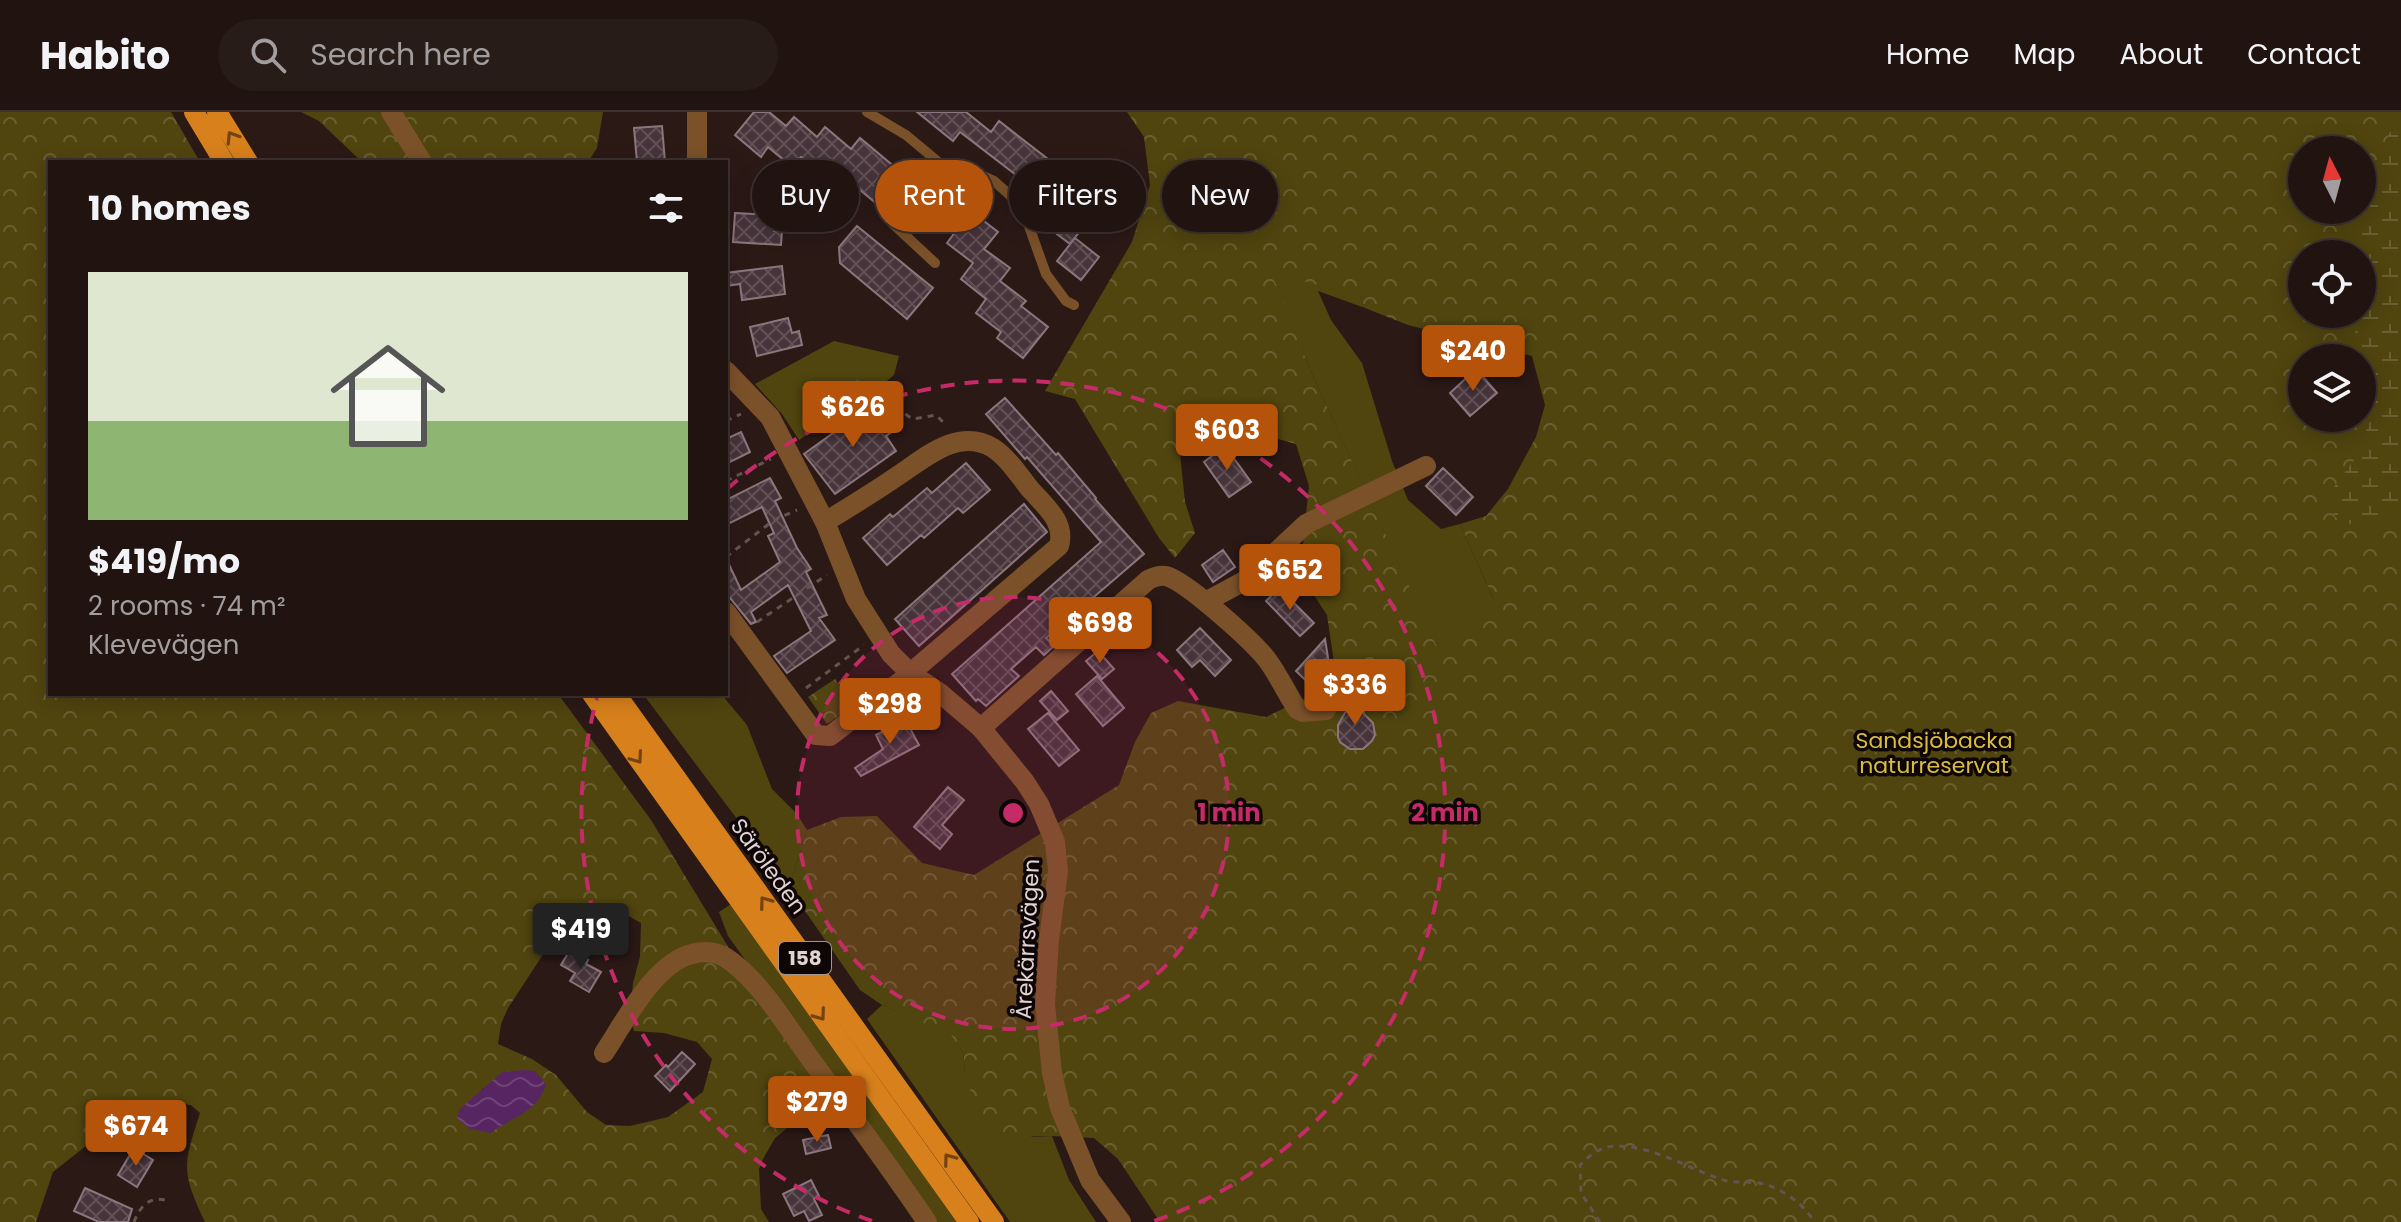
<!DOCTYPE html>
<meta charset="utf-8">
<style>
:root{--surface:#201310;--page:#281c19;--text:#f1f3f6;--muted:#a29e9f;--line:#3d3230;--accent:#b45309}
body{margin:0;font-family:Poppins,sans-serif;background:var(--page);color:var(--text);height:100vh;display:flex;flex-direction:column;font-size:30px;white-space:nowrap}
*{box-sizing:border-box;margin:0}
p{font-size:26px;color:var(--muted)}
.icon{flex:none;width:44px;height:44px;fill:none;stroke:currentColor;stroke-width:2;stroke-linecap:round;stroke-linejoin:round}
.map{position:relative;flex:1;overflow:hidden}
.side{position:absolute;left:48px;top:48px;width:680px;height:536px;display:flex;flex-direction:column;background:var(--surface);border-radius:0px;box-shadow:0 4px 20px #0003,0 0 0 2px var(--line)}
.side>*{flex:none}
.banner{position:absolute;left:752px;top:48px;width:760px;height:72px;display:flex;gap:16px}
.needle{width:52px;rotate:354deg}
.controls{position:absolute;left:2288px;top:24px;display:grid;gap:16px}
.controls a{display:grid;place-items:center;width:88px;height:88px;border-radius:50%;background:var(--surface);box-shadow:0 4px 20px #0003,0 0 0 2px var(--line);font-size:40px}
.price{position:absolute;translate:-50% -68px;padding:0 18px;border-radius:8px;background:var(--accent);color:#fff;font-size:26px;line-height:52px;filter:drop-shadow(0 2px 4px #0008)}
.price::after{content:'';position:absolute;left:50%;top:48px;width:24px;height:18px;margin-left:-12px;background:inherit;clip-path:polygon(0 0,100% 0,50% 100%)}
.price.on{background:#222;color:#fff}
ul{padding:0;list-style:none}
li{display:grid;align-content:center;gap:16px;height:424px;padding:0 40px}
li+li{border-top:2px solid var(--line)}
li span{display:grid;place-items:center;height:248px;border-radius:0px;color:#555}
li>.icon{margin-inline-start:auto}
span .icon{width:144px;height:144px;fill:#fffc;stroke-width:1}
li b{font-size:34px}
h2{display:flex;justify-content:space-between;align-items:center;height:96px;padding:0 40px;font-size:34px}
.tag{padding:0 28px;border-radius:36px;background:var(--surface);box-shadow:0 4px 20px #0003,0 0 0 2px var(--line);font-size:28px;line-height:72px}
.tag.on{background:var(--accent);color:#fff}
header{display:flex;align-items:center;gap:48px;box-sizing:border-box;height:112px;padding:0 40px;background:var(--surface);border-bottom:2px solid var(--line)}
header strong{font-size:38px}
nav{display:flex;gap:44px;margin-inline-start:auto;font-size:28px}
.search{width:560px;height:72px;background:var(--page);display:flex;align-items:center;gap:20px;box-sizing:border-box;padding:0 28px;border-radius:44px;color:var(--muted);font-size:30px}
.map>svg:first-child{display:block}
.grass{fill:#50450f}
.forest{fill:url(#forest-crowns);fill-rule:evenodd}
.wetland{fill:url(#wetland-marsh)}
.water{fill:url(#water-waves)}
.building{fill:url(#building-cross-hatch);stroke:#8c767e;stroke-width:2}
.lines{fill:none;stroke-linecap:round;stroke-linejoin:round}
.path{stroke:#645451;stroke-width:3;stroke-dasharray:6 6;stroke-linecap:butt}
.service{stroke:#7b5129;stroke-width:10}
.minor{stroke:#7b5129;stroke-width:20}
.tertiary{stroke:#7b5129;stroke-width:20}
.primary{stroke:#d8811c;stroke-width:20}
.oneway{stroke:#734411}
.ring{fill:none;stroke:#c52b67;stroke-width:4;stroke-dasharray:14 10}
.labels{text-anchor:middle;stroke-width:7;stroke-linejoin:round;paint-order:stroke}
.shield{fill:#0e0606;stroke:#a19694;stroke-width:2}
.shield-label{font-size:20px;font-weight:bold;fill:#e0d3d1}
.park-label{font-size:22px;fill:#d9bd3e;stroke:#0e0606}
.street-label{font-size:22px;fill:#e0d3d1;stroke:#0e0606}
.centre{fill:#c52b67;stroke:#0e0606;stroke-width:4}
.ring-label{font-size:24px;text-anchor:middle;font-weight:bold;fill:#c52b67;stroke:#0e0606;stroke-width:7;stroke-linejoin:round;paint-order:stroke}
</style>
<header>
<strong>Habito</strong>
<div class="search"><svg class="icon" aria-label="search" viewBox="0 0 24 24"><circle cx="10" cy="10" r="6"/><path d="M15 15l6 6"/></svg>Search here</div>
<nav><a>Home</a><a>Map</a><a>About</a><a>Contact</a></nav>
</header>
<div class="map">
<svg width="2401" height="1110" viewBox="0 0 2401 1110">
<defs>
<pattern id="forest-crowns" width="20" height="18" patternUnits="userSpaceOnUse" patternTransform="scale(2)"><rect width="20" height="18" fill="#50450f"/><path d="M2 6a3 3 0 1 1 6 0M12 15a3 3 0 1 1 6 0" fill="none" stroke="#695f31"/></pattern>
<pattern id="wetland-marsh" width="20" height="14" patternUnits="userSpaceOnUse" patternTransform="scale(2)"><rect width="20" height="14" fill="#50450f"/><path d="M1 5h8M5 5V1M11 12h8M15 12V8" fill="none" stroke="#695f31"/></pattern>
<pattern id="water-waves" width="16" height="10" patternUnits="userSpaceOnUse" patternTransform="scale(2)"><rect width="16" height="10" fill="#582563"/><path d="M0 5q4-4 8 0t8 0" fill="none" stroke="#704478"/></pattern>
<pattern id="building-cross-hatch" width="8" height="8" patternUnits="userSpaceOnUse" patternTransform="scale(2)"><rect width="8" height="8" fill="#47343b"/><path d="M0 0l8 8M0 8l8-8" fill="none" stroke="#615056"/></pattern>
</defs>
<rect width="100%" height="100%" fill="#2b1916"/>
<path class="grass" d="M1204 0H1278L1365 196 1318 179 1331 208 1362 251 1392 349 1408 388 1441 417 1460 412 1770 1110H1698L1309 255Z
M834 229 899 244 894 263 877 277 848 293 799 328 782 302 755 272Z
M643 582H721L747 613 772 677 797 702 807 718 789 776Z
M731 792 957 1110H934L728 824 719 800Z
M882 893 951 922 963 940 965 960 1032 1025 1052 1024 1069 1068 1096 1110H1010L867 907Z"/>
<path class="forest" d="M0 0H171L200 50H50V582H558L651 708 772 907 819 976 813 995 775 1026 763 1047 759 1057 761 1097 769 1110H205C181 1059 183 1054 200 1001L191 993 162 989 143 994 116 1010 53 1060 36 1110H0ZM599 796 625 802 641 811 640 845 633 871 630 904 634 919 664 921 697 930 712 947 703 980 668 1005 630 1014 606 1013 587 1000 556 963 532 947 498 932 501 912 508 896 557 821 577 804ZM483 976 522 1002 506 1009 490 1021 460 997 473 988Z
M301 0H603L597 36 588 50H362L319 9Z
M1127 0H2401V1110H1160L1118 1047 1094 1026 1052 1024 1008 1025 990 1013 974 990 965 960 963 940 951 923 882 893 860 878 789 776 807 718 841 705 877 704 922 751 974 763 1119 673 1135 630 1151 601 1178 589 1266 605 1337 571 1327 503 1300 462 1309 374 1296 332 1249 319 1214 322 1180 342 1185 390 1195 421 1175 446 1159 426 1075 287 1045 279 1132 130 1150 73 1144 25ZM2302 38H2362V98H2302ZM2302 142H2362V202H2302ZM1271 160 1360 185 1365 196 1408 213 1532 244 1545 293 1536 325 1508 377 1486 404 1460 412 1493 486 1491 494 1442 546 1309 255ZM2302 246H2362V306H2302Z
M835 567 854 594 827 612 808 585Z"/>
<path class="wetland" d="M2401 0V411L2386 405 2366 419 2335 405 2328 383 2354 348 2361 342 2367 315 2362 301V246H2358L2353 202H2362V142H2349L2379 57 2385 30Z"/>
<path class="water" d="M523 958 535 959 546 972C537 1001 514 1004 490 1021L470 1017 457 1006 460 997 502 960Z"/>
<path class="building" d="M754 0H769L786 14 794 5 817 25 825 15 851 37 860 26 909 67 884 98 835 57 827 67 801 45 792 55 768 35 761 45 735 23Z
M917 0H966L991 20 999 9 1053 51 1047 59 1071 77 1062 89 1088 109 1070 132 1044 112 1052 101 1028 83 1033 76 960 20 953 29Z
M662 14 665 50H637L634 16Z
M971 99 998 120 984 137 1010 156 1000 169 1026 189 1021 194 1048 215 1023 246 997 226 1001 220 976 201 986 187 961 167 973 151 947 131Z
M735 101 775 103 774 119H782L781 133 733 130Z
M857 114 933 176 907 207 840 151 839 135Z
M1075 126 1099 145 1081 168 1057 149Z
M782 154 785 182 742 188 740 172 726 174V161Z
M788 206 792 221 799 219 802 233 757 244 750 215Z
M1476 257 1497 281 1470 304 1450 281Z
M1005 286 1056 343 1058 341 1096 386 1095 387 1144 442 1046 526 1054 534 1044 543 1036 535 1011 557 1019 564 986 594 978 587 976 589 952 562 1101 430 1027 345 1025 347 986 302Z
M875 291 895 318 886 324 896 339 835 382 804 342Z
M741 320 750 340 726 352V327Z
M1225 334 1251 370 1229 385 1204 350Z
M966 351 990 378 963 401 958 396 924 426 921 423 887 453 863 426 890 402 893 405 927 376 932 381Z
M1443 356 1473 385 1456 403 1426 374Z
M770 366 781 386 775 389 797 436 811 457 806 460 827 503 819 506 835 528 787 561 774 544 811 519 788 473 751 500 756 510 751 512 726 481V446L741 478 780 450 768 424 774 421 762 395 726 413V388Z
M1024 392 1047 420 919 534 895 507Z
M1223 438 1235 455 1213 470 1202 453Z
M1279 476 1314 511 1300 524 1266 489Z
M1200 516 1231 548 1215 564 1200 548 1192 555 1177 538Z
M1325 527 1329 552 1342 564 1344 562 1355 573 1337 590 1322 575 1318 580 1296 559Z
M1098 539 1114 557 1102 567 1086 549Z
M1097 564 1124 596 1103 614 1076 582Z
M1051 579 1068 599 1057 608 1040 589Z
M1363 590 1364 602 1373 611 1375 623 1372 629 1363 637H1350L1340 630 1338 625V613L1346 599 1339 592Z
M1048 601 1079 638 1059 654 1028 617Z
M905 607 919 633 861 664 855 656 883 637 876 623Z
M948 675 964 688 942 713 952 722 940 737 914 715Z
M570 838 588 848 586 852 601 860 589 880 570 869 575 861 561 853Z
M682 940 695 952 670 979 655 964 666 953 668 955Z
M828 1023 831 1036 806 1042 803 1028Z
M134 1036 153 1048 137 1075 118 1063Z
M811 1068 819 1084 814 1087 822 1103 809 1109 804 1099 794 1104 783 1082Z
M85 1076 132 1097 128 1110H99L74 1099Z"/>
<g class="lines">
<path class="path" d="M856 269C882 277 888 288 908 304L913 307 936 303 946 313
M726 309 741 302
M726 369 771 347
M726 445 774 408 797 398
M757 510 827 463
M806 576 864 533
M134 1110C140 1094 150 1083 168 1089
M1600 1110 1581 1081 1580 1053C1591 1042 1601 1034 1617 1034 1654 1034 1689 1057 1723 1068 1737 1072 1753 1068 1767 1073 1785 1079 1805 1093 1814 1110"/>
<path class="service" d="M867 0 906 23 942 53 977 61 994 69 1012 85 1025 103 1046 162 1066 189 1074 193
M935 151 892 111 942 53"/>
<path class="minor" d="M391 0 422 50
M1207 489 1246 468 1306 412 1426 354
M726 500 816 623 830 624 900 570 1059 434C1066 410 1045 394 1030 377 1019 363 1008 346 993 336 956 314 922 349 893 367 871 382 848 396 825 410
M981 616 1148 468C1154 465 1160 463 1166 464 1186 469 1255 531 1268 549 1279 564 1287 582 1297 597L1303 600 1326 598
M604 941C624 911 654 851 692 842 707 838 720 840 732 850 764 875 786 913 809 945 849 1000 889 1054 927 1110"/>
<path class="tertiary" d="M697 0V50
M726 259 770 305 825 410 856 487 891 542 910 561 940 581 981 616 1025 670 1039 692 1055 730 1058 759 1049 828 1045 892 1052 961 1060 996 1090 1068 1121 1110"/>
<path class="primary" d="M194 0 224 50
M217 0 248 50
M592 582 969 1110
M616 582 994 1110"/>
</g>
<defs><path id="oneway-chevron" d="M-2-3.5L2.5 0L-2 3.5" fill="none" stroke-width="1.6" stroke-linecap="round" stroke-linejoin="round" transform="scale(2)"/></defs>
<g class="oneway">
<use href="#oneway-chevron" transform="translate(232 25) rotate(-122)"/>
<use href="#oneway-chevron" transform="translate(637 646) rotate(55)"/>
<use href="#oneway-chevron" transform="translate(765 790) rotate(-126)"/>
<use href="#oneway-chevron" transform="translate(820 903) rotate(54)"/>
<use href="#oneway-chevron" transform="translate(949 1047) rotate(-126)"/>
</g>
<circle cx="1013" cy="701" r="216" fill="#c52b67" fill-opacity=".12"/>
<g class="ring">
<circle cx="1013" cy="701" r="216"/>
<path d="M872 1109A432 432 0 0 1 597 586M727 377A432 432 0 1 1 1154 1109"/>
</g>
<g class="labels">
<rect class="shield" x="779" y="830" width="52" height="32" rx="6"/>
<g class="shield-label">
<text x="805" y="853">158</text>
</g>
<g class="park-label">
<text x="1934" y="636">Sandsjöbacka<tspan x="1934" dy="25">naturreservat</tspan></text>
</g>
<g class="street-label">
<text transform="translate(769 754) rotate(54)" y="8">Säröleden</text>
<text transform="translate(1027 827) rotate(-87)" y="8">Årekärrsvägen</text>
</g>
</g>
<circle cx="1013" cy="701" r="12" class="centre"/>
<g class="ring-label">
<text x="1229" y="709">1 min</text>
<text x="1445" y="709">2 min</text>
</g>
</svg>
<div class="controls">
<a><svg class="needle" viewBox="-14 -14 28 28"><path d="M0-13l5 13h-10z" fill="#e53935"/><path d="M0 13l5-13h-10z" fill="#a29e9f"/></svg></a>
<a><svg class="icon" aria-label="locate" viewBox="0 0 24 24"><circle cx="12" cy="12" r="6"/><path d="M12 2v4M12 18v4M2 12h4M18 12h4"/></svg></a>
<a><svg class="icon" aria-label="layers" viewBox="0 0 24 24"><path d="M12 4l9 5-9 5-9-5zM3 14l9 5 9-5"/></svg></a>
</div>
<b class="price" style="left:1473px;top:281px">$240</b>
<b class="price" style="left:853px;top:337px">$626</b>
<b class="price" style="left:1227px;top:360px">$603</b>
<b class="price" style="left:1290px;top:500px">$652</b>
<b class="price" style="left:1100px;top:553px">$698</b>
<b class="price" style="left:1355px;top:615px">$336</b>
<b class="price" style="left:890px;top:634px">$298</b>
<b class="price on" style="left:581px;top:859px">$419</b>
<b class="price" style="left:817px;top:1032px">$279</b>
<b class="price" style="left:136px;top:1056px">$674</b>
<div class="banner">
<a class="tag">Buy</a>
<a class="tag on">Rent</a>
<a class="tag">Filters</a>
<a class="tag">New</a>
</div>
<section class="side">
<h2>10 homes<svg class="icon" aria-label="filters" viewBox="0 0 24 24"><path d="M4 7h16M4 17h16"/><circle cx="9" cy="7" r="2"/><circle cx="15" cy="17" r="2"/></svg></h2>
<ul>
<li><span style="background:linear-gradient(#dfe7d0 60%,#8fb573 0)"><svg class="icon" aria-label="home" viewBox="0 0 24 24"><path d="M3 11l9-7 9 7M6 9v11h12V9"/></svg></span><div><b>$419/mo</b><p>2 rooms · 74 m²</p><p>Klevevägen</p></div></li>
</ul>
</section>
</div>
